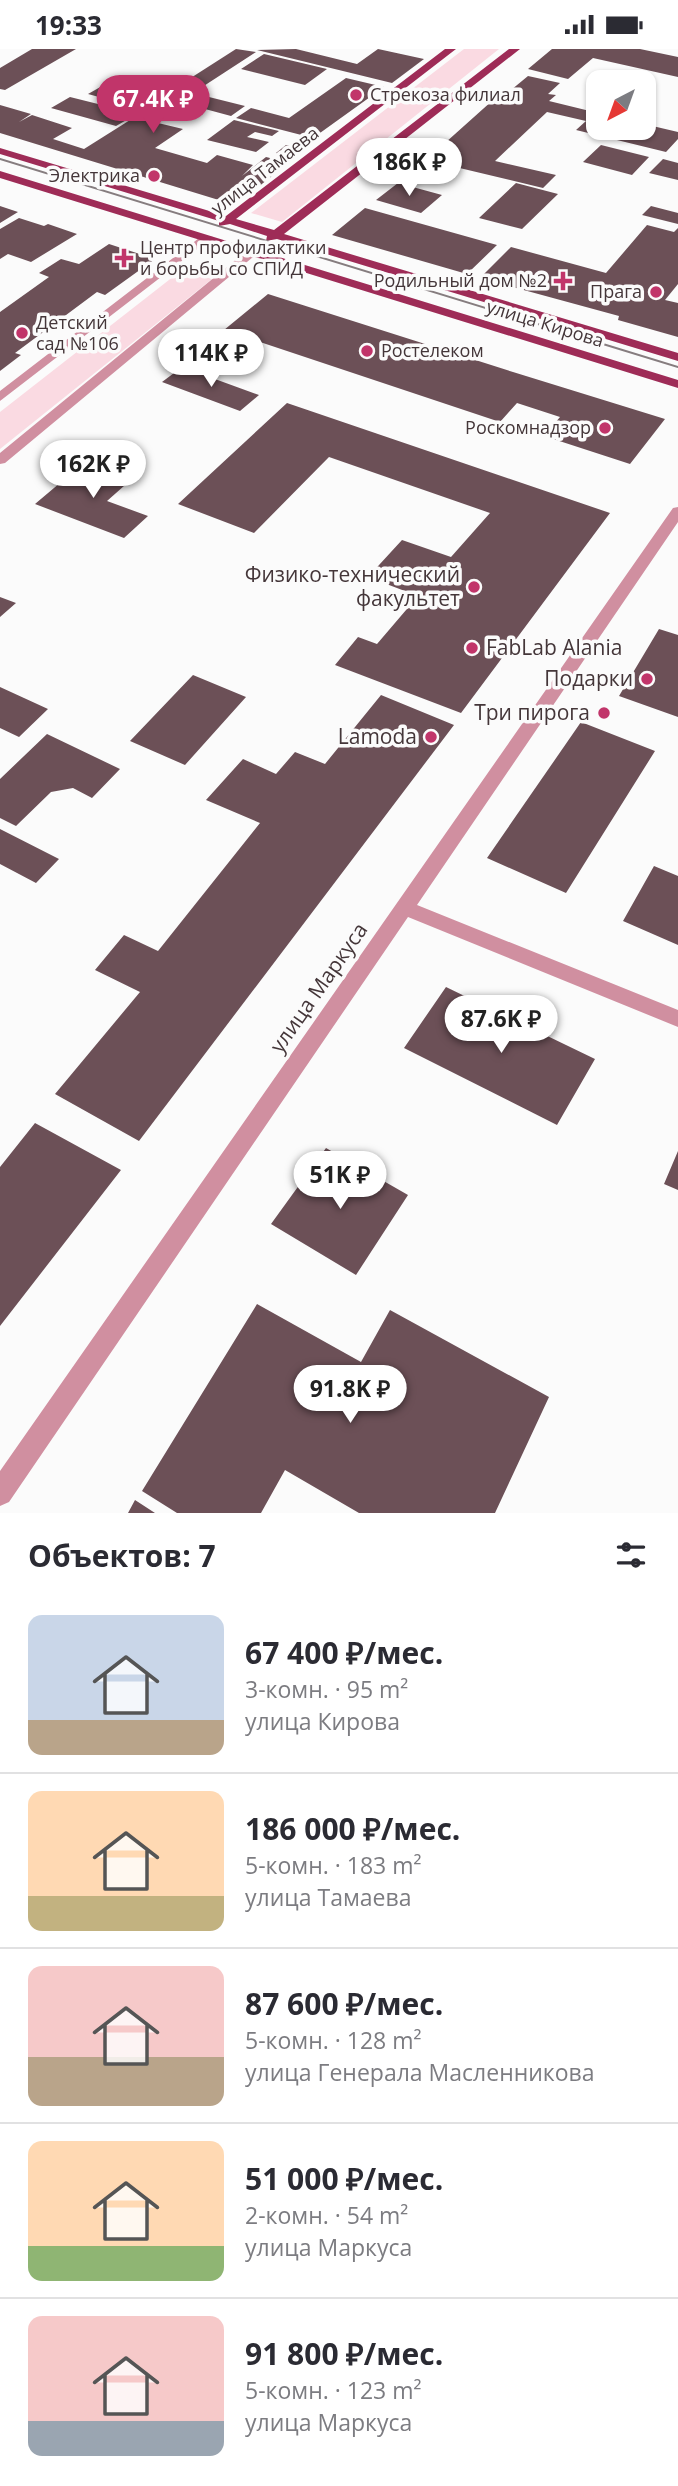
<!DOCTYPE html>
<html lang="ru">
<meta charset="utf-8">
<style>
:root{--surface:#fff;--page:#f2f2f3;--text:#2b2b33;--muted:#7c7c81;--line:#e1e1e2;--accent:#c1356a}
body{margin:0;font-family:"Open Sans",sans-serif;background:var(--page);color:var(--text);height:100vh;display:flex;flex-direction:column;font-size:26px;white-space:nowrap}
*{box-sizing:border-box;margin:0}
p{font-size:23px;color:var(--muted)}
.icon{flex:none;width:38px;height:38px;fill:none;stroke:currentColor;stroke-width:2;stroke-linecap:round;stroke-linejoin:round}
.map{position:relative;height:1464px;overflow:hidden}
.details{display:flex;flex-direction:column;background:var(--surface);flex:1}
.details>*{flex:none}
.needle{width:46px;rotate:221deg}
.controls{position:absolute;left:586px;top:21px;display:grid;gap:14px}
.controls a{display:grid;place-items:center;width:70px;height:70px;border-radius:14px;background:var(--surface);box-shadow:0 2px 5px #0004;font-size:35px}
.price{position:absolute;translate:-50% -60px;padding:0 16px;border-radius:24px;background:#fff;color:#222;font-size:23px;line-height:46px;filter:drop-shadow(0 2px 4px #0008)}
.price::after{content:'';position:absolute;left:50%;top:42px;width:21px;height:16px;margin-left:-10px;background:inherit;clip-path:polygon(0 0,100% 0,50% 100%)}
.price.current{background:var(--accent);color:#fff}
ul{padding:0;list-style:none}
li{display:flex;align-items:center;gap:21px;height:175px;padding:0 28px}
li+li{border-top:2px solid var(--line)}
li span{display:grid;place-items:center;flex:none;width:196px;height:140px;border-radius:14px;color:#555}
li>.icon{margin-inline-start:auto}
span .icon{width:84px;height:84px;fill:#fffc;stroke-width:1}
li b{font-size:30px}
h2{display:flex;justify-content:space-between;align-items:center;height:84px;padding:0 28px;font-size:30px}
.status{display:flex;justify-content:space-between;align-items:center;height:49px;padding:0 35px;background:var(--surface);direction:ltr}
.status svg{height:19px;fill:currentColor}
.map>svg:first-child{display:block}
.green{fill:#fadae2}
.building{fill:#6c5057}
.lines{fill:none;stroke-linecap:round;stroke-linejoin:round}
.minor{fill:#d08fa0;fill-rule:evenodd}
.major{fill:#9e2c57;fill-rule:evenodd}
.tram{stroke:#867d7f;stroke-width:2}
.poi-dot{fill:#c1356a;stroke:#fbfbfb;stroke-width:2.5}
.labels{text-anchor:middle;stroke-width:7;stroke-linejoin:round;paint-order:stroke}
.far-poi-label{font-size:18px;fill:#443639;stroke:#fbfbfb;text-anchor:start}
.far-street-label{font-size:18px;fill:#443639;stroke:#fbfbfb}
.poi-label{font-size:21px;fill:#443639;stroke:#fbfbfb;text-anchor:end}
.street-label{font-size:21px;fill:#443639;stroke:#fbfbfb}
</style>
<div class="status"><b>19:33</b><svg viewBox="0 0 49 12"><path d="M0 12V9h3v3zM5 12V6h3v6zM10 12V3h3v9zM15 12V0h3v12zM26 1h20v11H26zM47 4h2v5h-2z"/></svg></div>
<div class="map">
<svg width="678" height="1464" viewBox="0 0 678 1464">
<rect width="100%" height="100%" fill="#fbfbfb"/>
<path class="green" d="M464 0H499L282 173 251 164Z
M183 220 212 230 0 400V363Z"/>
<path class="building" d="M32 0H76L5 41 0 40V19Z
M236 0 256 3 193 44 245 57 231 67 205 60 196 66 178 61 158 74 183 80 155 99 207 114 217 106 253 116 242 127 266 108 278 111 284 106 276 104 286 96 306 100 239 153 222 152 0 84V56L31 65 19 73 32 66 72 79 53 90 84 100 165 49 116 77 51 59 70 48 110 58 117 53 88 45 118 28 155 37 144 44 161 48Z
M296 0 357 15 378 0 424 10 392 34 257 1Z
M552 0H640L678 8V28L593 9 568 30 528 20Z
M264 5 327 20 305 36 241 20Z
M528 27 560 34 548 45 556 46 549 52 598 64V79H644V75L678 83V90L666 103 576 81 586 72 547 63 495 112 556 126 543 139 426 111 493 51H499Z
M346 29 384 38 313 89 236 69 251 59 289 69Z
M234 71 279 82 272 87 255 83 247 88 269 93 256 103 207 91Z
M601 96 649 108 632 126 583 113Z
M663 110 678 114V131L649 124Z
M398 134 442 146 421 164 376 151Z
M516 134 558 145 522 180 479 169Z
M0 157 18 163 0 174Z
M651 157 678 164V175L642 166Z
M365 159 497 196 467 225 332 186Z
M19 169 44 177 48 175 77 185 31 213 8 205 0 210V180Z
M647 176 674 183 678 179V235L665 251 678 254V288L618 271 619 267 480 229 511 198 606 224Z
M109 195 155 210 105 246 97 243 15 304 21 306 0 322V263L49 228 39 224 61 210 79 215Z
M268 245 513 323 665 370 630 415 544 387 560 368 517 354 500 373 224 281Z
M182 318 259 346 240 362 162 333Z
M287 354 610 464 461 664 335 616 358 588 377 595 418 547 368 528 402 491 451 508 490 464 329 408 254 484 178 455Z
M86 412 133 429 107 452 148 467 124 489 35 455Z
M0 548 16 554 0 568Z
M659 580 678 586V668L619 647Z
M193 626 246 648 185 716 130 692Z
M0 638 48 660 19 688 0 679Z
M381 646 454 676 139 1092 55 1045 140 943 95 921 124 886 158 902 260 774 206 751 243 710 276 725 295 703 325 715Z
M581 673 655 702 566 844 487 809Z
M47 685 120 720 92 749 73 739 51 743 16 777 0 769V730Z
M0 780 59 810 36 834 0 815Z
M654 817 678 827V896L623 872Z
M446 938 595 1010 557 1076 404 999Z
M35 1074 121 1121 0 1277V1118Z
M326 1099 408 1146 356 1226 271 1175Z
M678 1102V1141L664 1135Z
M257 1255 361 1313 390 1261 549 1348 495 1464H359L285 1421 261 1464H177L142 1442Z
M135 1451 155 1464H128Z"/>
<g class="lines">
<path class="minor" d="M203 186 213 188 0 352V342Z
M249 200 259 203 5 414 0 415V404Z
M678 458V473L417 856 678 961V978L408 868 9 1453 0 1457V1422L673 459Z"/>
<path class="major" d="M445 0H456L236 170 274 181 509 0H520L284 185 678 304V312L277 190 266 192 267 187 230 175 219 177V172L0 105V99L226 167Z
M0 122 678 331V339L0 129Z"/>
<path class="tram" d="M0 110 678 318"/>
</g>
<g class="poi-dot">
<circle cx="356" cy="46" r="7"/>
<circle cx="154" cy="127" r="7"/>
<path d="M120.5 198.5h7v7h7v7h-7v7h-7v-7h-7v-7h7z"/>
<path d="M559.5 221.5h7v7h7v7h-7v7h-7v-7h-7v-7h7z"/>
<circle cx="656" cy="243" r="7"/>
<circle cx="22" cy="284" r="7"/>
<circle cx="367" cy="302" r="7"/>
<circle cx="605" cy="379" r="7"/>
<circle cx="474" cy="538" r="7"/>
<circle cx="472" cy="599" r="7"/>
<circle cx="647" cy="630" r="7"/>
<circle cx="604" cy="664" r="7"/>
<circle cx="431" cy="688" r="7"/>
</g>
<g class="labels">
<g class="far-poi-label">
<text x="370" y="52">Стрекоза филиал</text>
<text x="140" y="133" text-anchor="end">Электрика</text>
<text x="140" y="205">Центр профилактики<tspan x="140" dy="21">и борьбы со СПИД</tspan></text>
<text x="547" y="238" text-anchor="end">Родильный дом №2</text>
<text x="642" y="249" text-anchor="end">Прага</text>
<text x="36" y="280">Детский<tspan x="36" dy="21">сад №106</tspan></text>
<text x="381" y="308">Ростелеком</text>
<text x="591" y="385" text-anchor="end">Роскомнадзор</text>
</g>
<g class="far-street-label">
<text transform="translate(265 122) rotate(-38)" y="6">улица Тамаева</text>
<text transform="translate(545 275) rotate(17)" y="6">улица Кирова</text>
</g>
<g class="poi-label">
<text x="460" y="533">Физико-технический<tspan x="460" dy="24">факультет</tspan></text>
<text x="486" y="606" text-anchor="start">FabLab Alania</text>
<text x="633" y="637">Подарки</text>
<text x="590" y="671">Три пирога</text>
<text x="417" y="695">Lamoda</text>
</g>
<g class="street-label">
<text transform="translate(319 939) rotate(-55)" y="7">улица Маркуса</text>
</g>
</g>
</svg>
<div class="controls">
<a><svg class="needle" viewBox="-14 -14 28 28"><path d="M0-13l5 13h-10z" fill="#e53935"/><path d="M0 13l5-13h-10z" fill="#7c7c81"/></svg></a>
</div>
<b class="price current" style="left:153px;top:86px">67.4K ₽</b>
<b class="price" style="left:409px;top:149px">186K ₽</b>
<b class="price" style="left:211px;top:340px">114K ₽</b>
<b class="price" style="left:93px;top:451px">162K ₽</b>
<b class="price" style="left:501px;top:1006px">87.6K ₽</b>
<b class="price" style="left:340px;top:1162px">51K ₽</b>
<b class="price" style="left:350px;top:1376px">91.8K ₽</b>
</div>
<section class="details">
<h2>Объектов: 7<svg class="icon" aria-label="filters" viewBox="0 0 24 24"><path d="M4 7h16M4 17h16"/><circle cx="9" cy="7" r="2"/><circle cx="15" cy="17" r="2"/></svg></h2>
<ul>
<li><span style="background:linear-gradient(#c9d6e8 75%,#b9a48a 0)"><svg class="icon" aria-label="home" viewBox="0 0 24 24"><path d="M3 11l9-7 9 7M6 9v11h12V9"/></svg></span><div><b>67 400 ₽/мес.</b><p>3-комн. · 95 m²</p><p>улица Кирова</p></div></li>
<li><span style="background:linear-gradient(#ffd9b3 75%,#c2b280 0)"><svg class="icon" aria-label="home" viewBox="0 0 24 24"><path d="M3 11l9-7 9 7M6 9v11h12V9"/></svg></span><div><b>186 000 ₽/мес.</b><p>5-комн. · 183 m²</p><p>улица Тамаева</p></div></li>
<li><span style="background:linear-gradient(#f6c9c9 65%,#b9a48a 0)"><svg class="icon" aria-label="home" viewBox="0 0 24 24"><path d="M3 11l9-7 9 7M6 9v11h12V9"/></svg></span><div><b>87 600 ₽/мес.</b><p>5-комн. · 128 m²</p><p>улица Генерала Масленникова</p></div></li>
<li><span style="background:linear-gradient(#ffd9b3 75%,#8fb573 0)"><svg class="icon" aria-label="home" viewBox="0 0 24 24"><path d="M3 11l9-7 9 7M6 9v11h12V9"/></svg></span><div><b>51 000 ₽/мес.</b><p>2-комн. · 54 m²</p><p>улица Маркуса</p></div></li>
<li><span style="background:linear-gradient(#f6c9c9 75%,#9aa5b1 0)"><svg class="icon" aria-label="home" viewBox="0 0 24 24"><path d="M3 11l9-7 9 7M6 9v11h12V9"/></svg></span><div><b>91 800 ₽/мес.</b><p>5-комн. · 123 m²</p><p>улица Маркуса</p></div></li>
</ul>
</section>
